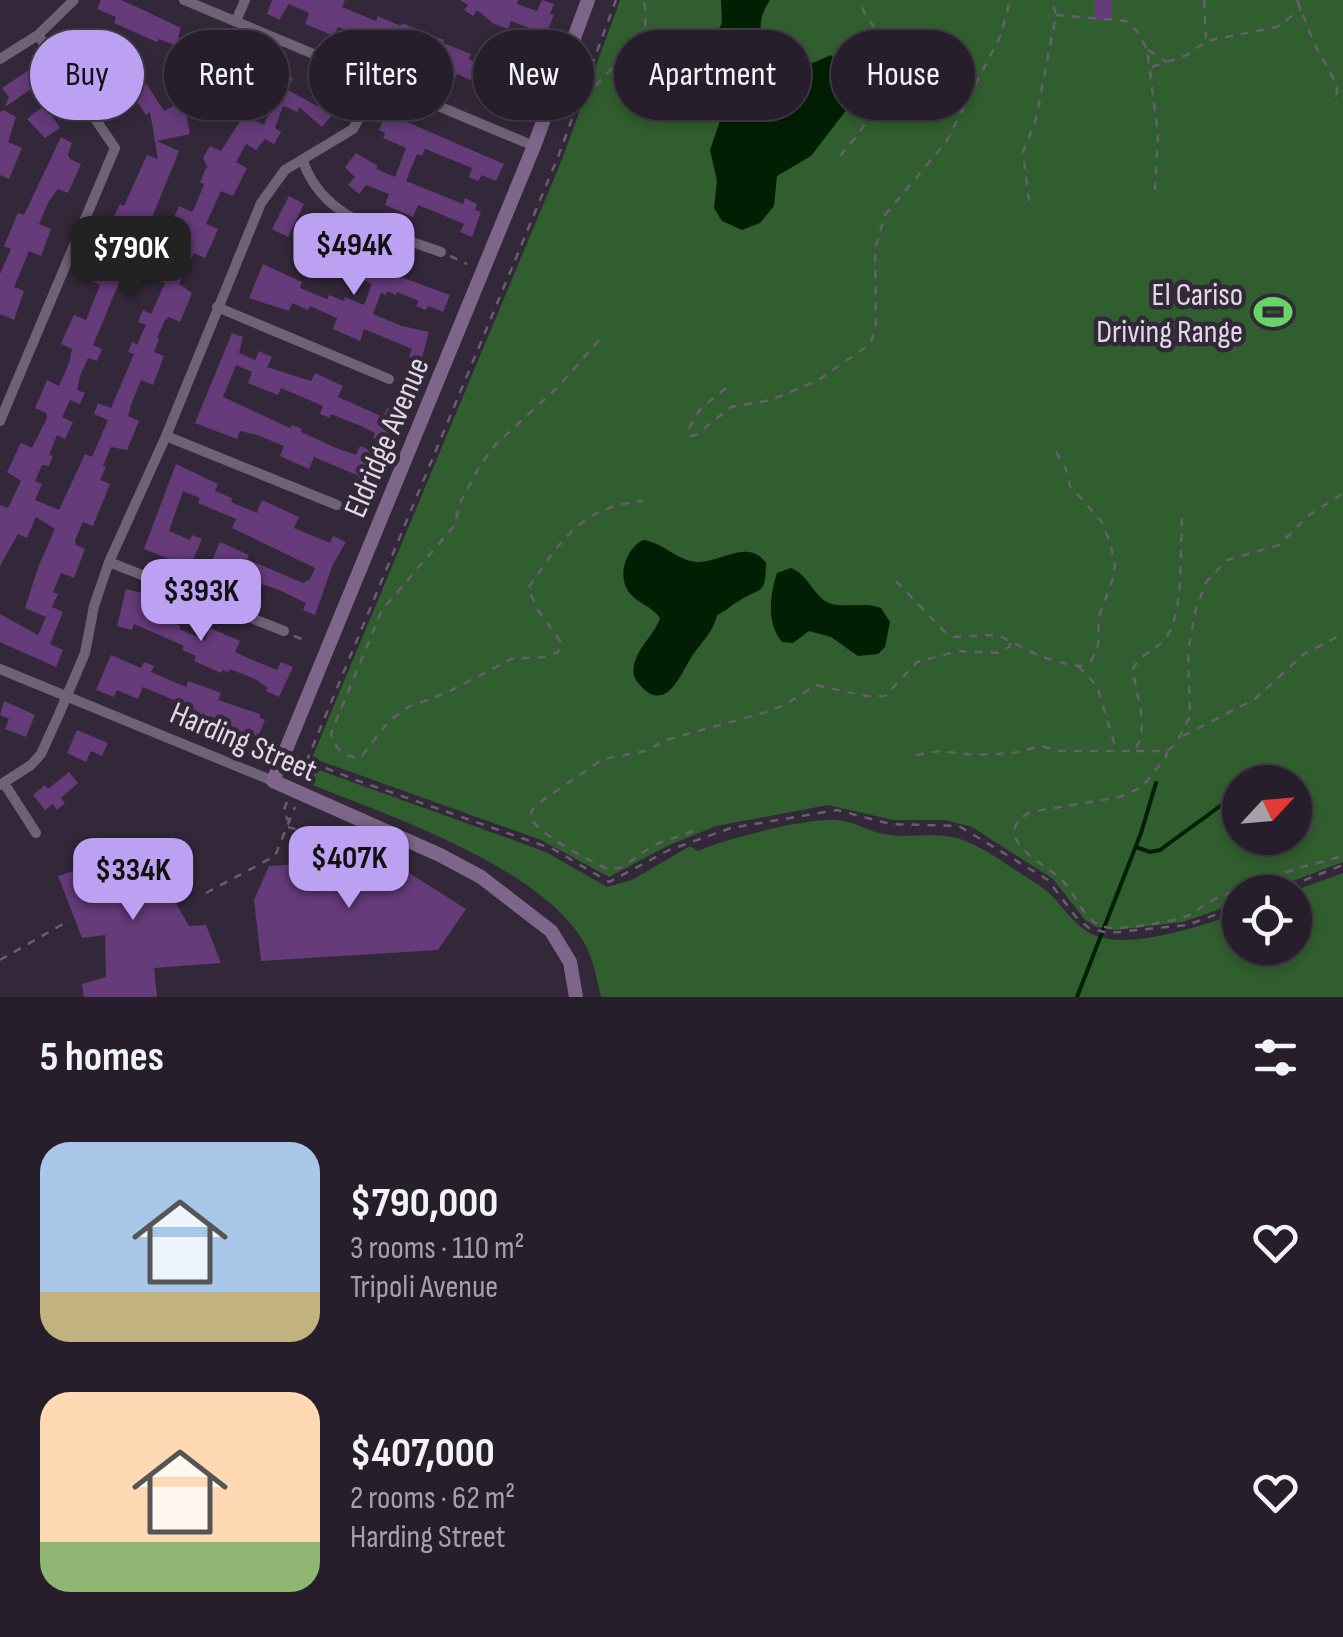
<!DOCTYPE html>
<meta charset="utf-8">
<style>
:root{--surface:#261e2b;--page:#2e2733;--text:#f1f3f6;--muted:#a4a2a9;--line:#423c47;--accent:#bca0f2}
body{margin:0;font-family:"Sofia Sans Condensed",sans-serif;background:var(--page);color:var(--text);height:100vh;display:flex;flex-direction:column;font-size:38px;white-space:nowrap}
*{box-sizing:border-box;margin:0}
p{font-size:32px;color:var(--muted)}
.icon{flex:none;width:55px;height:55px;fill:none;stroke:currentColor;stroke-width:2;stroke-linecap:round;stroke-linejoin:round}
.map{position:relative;height:997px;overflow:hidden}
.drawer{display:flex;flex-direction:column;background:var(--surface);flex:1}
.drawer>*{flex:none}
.top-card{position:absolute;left:30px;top:30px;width:1285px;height:90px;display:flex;gap:20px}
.needle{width:65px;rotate:64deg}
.controls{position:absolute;left:1222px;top:765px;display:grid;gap:20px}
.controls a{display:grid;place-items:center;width:90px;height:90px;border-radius:50%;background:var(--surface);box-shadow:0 5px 15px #0003,0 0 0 2px var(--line);font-size:50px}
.price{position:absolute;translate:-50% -85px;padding:0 22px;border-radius:20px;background:var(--accent);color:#111;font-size:32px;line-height:65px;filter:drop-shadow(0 2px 5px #0008)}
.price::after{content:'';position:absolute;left:50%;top:60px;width:30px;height:22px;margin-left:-15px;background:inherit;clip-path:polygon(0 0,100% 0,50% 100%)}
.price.active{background:#222;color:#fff}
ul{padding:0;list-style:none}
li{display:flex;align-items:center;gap:30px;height:250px;padding:0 40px}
li span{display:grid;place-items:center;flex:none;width:280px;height:200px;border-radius:30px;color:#555}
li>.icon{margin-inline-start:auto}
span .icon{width:120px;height:120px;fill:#fffc;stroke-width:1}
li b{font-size:42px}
h2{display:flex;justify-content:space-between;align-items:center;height:120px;padding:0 40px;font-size:42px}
.chip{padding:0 35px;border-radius:45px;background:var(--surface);box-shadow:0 5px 15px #0003,0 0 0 2px var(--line);font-size:35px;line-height:90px}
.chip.active{background:var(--accent);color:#111}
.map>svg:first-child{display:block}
.green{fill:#315e2f;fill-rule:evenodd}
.water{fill:#011f02}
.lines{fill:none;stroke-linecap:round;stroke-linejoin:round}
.stream{stroke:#011f02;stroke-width:4}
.building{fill:#653b79}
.path{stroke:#685e6d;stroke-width:2.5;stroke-dasharray:8 8;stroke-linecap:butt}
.street{stroke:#6f6276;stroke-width:10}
.secondary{stroke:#7d6689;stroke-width:14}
.labels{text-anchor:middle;stroke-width:9;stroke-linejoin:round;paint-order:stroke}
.poi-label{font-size:32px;fill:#e1d9e5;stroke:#332839;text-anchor:end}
.street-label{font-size:32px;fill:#e1d9e5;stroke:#332839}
</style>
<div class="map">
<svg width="1343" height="997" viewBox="0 0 1343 997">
<rect width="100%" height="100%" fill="#332839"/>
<path class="green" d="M620 0H1343V862L1264 892H1240V902L1183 922 1115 930 1096 927 1085 920 1053 879 972 827 946 820H893L828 805 716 826 667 846 609 877 541 840 312 758 561 162ZM1240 782H1295V838H1240Z
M308 766 546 852 607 887 632 880 690 846 698 851C726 838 808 818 838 820 856 822 871 833 889 835 914 838 941 831 965 841 989 850 1014 870 1037 884 1061 898 1071 928 1099 937 1137 948 1205 925 1240 912V948H1295V892H1291L1343 873V997H601C596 977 593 956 582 939 535 865 390 816 310 784L306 779Z"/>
<path class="water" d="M721 0H770C759 17 756 33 770 50L794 62 799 69 831 55 849 73 854 100 811 156 777 176 774 206 760 223 742 230 722 221 714 208 717 181 710 150 722 115 701 76 700 63 722 23Z
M643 540C663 542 677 561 697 562 722 563 747 538 766 563 766 596 760 587 739 601 730 606 726 611 717 615 713 634 699 644 689 661 679 679 664 712 641 686 635 680 632 674 634 665 638 647 655 634 660 618 652 606 636 603 628 591 617 574 627 548 643 540Z
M791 568C808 575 811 591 825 601 839 610 863 601 881 608L890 622 885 647 878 654 858 656 831 637 809 631 793 643 782 642C766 623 770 595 777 573Z"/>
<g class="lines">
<path class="stream" d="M1136 847 1150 852 1160 850 1223 804 1240 797
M1077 997 1141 833 1156 783"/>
</g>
<path class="building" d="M101 0H121L139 8 181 28 178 37 199 46 202 38 214 43 230 51 225 63 261 78 266 66 293 78 288 90 317 106 334 87 347 98 322 127 299 107 298 112 283 106 275 128 281 132 274 144 265 139 256 150 246 144 236 162 247 168 233 196 221 191 206 224 218 229 213 241 205 258 194 253 179 284 192 293 180 322 169 317 165 320 157 338 159 339 154 352 164 356 153 385 141 380 132 402 128 416 139 421 127 450 111 447 103 466 106 467 100 480 110 484 93 526 83 522 75 540 76 545 85 549 74 578 61 573 53 592 58 594 52 607 63 612 50 644 63 650 56 667 0 642V614L38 635 46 617 25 608 39 565 55 529 36 517 27 538 18 534 0 566V505L8 508 21 481 7 472 21 443 32 448 47 418 46 413 35 408 47 380 59 386 69 363 72 349 61 344 66 332 74 315 86 320 100 285 89 280 101 252 113 257 122 235 126 221 114 216 120 204 124 206 147 155 158 159 150 112 146 115 137 101 125 108 118 97 124 94 113 76 102 83 69 38 84 28 93 41 98 38 114 62 121 58 141 87 146 83 164 111 184 101 190 134 157 141 179 151 147 230 142 228 93 345 102 349 97 361 88 358 80 376 77 390 85 393 80 404 70 400 62 417 73 422 65 439 57 435 49 455 53 456 49 466 42 465 35 481 42 484 35 500 59 510 85 454 92 457 108 420 94 414 98 403 111 408 134 354 128 352 132 342 137 345 146 325 138 322 143 310 151 314 165 283 156 279 178 222 173 220 179 206 192 212 197 202 204 184 200 182 207 166 203 158 210 146 221 151 244 115 264 125 271 108 251 99 253 94 210 75 212 70 175 55 179 47 159 39 157 42 114 23 116 17 97 9Z
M272 0H345L342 7 376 21 378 16 401 26 402 23 444 40 443 43 471 54 469 59 482 65 494 70 496 63 529 76 519 100 526 103 522 114 483 98 487 87 457 74 452 86 424 74 428 65 395 51 392 60 364 49 369 38 338 27 334 36 305 24 309 13 289 4 279 20 274 17 267 14Z
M460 0H518L517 4 537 11 542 0 554 4 550 14 554 15 541 47 527 42 531 29 511 21 508 29 494 24 477 10 473 16 464 10 468 5Z
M1095 0H1112V20H1094Z
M35 66 44 80 5 107 9 97 2 88Z
M52 99 60 110 52 116 60 128 45 138 27 119Z
M4 110 16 117 8 142 22 148 9 179 0 175V112Z
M386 113 504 164 496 181 482 175 478 181 469 177 472 168 425 149 422 156 417 154 406 181 463 204 465 198 477 204 475 210 481 212 472 237 460 232 464 224 433 211 418 205 413 217 385 205 389 194 366 185 359 194 348 185 355 177 345 167 356 153 378 166 376 169 395 177 406 148 383 138 385 133 379 130Z
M61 137 72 143 68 155 70 159 81 164 68 193 58 189 49 201 39 224 51 229 41 256 29 251 14 287 24 291 14 320 0 314V274L11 249 4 246 18 213 24 215Z
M289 196 304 204 288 237 272 229Z
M314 221 324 229 319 237 322 239 306 260 294 251 295 247Z
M332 247 360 261 365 249 383 256 393 260 387 272 450 295 443 312 428 306 426 310 416 306 419 301 397 292 396 295 387 291 386 295 381 293 373 314 402 326 429 332 421 361 409 357 412 349 364 329 360 341 333 329 337 318 310 306 308 310 292 303 289 311 249 298 263 264 302 282 300 288 327 299 329 295 344 301 345 297 364 305 372 284 330 267 326 278 318 273Z
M232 333 243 337 239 353 255 360 259 351 272 357 267 367 311 381 315 373 343 386 338 397 383 417 387 408 399 413 384 442 373 438 375 433 361 426 331 414 330 418 320 414 323 406 281 388 278 395 248 383 252 372 236 365 223 397 290 428 292 425 302 429 301 432 336 448 356 455 360 446 375 452 371 462 376 464 368 489 355 484 359 476 314 457 309 469 280 456 284 446 257 435 240 431 237 439 195 423Z
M176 464 218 484 215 491 232 498 231 502 257 513 262 500 299 517 294 528 330 543 333 536 346 542 333 564 315 615 303 610 306 603 277 589 261 584 256 596 227 584 232 572 211 563 220 542 249 555 247 559 303 583 310 579 315 568 232 528 236 519 198 503 200 498 183 491 169 531 190 540 192 535 202 539 193 560 188 558 185 565 144 549Z
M126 589 143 593 141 600 168 610 164 619 181 626 179 629 205 640 210 628 240 641 235 652 248 658 277 670 281 662 293 667 279 697 266 691 268 688 255 679 230 669 228 672 223 670 221 673 194 661 196 656 182 650 184 646 134 624 132 630 117 626Z
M111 655 141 668 144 662 154 666 151 672 186 687 188 681 208 688 221 693 218 700 260 714 259 717 265 720 258 737 245 731 241 742 228 736 232 725 210 716 205 728 193 723 176 715 181 703 143 687 138 699 117 690 114 697 96 690Z
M4 701 35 715 26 737 5 729 9 719 0 715Z
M77 730 108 743 102 756 91 751 86 762 67 753Z
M69 772 78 783 61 798 65 803 57 810 53 804 45 810 33 795 45 785 48 789Z
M138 838 189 926 206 925 221 963 154 968 157 997H84L82 984 106 977 105 935 82 938 58 876 123 854 120 848Z
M387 859 466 909 438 950 261 961 254 900 269 866Z"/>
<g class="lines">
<path class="path" d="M1204 0 1206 39
M1297 0 1315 45 1337 85 1336 104
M1056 15 1126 21 1136 30 1147 49 1158 134 1155 190
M1148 50 1167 62
M1152 67 1187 55 1206 41 1277 27 1301 9
M596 86C624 47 652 64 644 0
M840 156C867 125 897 85 882 41 877 24 862 20 861 0
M1029 201 1023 152 1036 119 1056 15 1052 0
M450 256 467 264
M599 340 558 387 495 445 479 467 461 501 454 526 382 610 331 733C332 747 346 759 361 757L389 721 408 707 448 692 511 659 545 657 558 652 561 642 537 609 528 588C562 540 580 507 643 501
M400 383 415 389
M726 388 701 408 688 430 690 436 696 435 731 407 771 400 817 381 866 347 872 339 876 323 875 249 885 215 946 142 1001 35 1010 0
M348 509 362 515
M896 581 946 633 955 637 990 635 1002 637 1042 657 1067 664 1080 666 1091 661 1098 645 1099 616 1112 581 1115 566 1111 546 1102 522 1070 486 1066 469 1055 450
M294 636 309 642
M1078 666 1097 686 1117 752
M1183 736 1255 699 1304 654 1343 634
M1136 751H1167L1176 744 1190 716 1188 651 1196 609 1206 582 1227 560 1279 545 1308 516 1343 493
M1167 751 1166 757 1142 787 1120 797 1030 812C986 838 1047 864 1064 882 1078 898 1085 926 1111 928 1128 929 1171 922 1187 916 1197 912 1203 904 1213 900 1253 882 1300 867 1343 856
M916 755 940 751 975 755 1013 753 1041 746 1060 751H1134C1151 728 1135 694 1133 669 1142 651 1157 651 1167 636 1184 611 1180 547 1182 516
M296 756 353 779 553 849 609 882 669 850 731 828 837 810 890 824 959 826 1048 880 1076 917 1089 928 1108 933 1187 925 1240 906
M300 777 558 157 616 0
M287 802 283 812 289 821
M288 827 374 851 381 844
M693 831 654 845 622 867 610 870C590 861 540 836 530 817L532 810 543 800 603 759 646 751 666 740 763 713 785 705 816 685 866 696H885L917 662 959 651 999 653 1009 647 1011 641
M1274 892 1343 865
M206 893 275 856 295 807
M0 960 70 920"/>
<path class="street" d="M184 0 534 146
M236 21 245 0
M0 59 38 35 74 0
M303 161C323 221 388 233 441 252
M217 307 389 379
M0 421 115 148 38 35
M166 436 337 505
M109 562 284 631
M0 669 273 781
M4 783 36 833
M0 785 31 765 41 754 60 712 85 653 94 606 109 562 166 436 261 203 285 170 353 129 380 81"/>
<path class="secondary" d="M576 997 570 962 551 931 481 877 440 855 273 781 534 146 588 0"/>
</g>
<defs>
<g id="stadium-bare" transform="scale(3)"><path d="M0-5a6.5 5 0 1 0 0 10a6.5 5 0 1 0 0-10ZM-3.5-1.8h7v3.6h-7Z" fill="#68d465" stroke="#332839" stroke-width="2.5" paint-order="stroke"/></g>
</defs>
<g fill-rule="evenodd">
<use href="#stadium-bare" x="1273" y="312"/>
</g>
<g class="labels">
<g class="poi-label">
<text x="1243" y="305">El Cariso<tspan x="1243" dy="37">Driving Range</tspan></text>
</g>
<g class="street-label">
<text transform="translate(386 437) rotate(-67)" y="11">Eldridge Avenue</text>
<text transform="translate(244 741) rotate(23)" y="11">Harding Street</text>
</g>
</g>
</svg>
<div class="controls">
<a><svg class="needle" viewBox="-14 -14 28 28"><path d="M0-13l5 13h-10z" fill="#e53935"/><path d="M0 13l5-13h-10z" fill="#a4a2a9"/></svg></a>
<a><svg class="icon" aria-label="locate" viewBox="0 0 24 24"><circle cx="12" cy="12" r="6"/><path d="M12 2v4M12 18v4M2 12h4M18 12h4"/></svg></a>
</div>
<b class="price" style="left:354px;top:298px">$494K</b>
<b class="price active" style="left:131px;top:301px">$790K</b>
<b class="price" style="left:201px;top:644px">$393K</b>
<b class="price" style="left:349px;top:911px">$407K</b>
<b class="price" style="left:133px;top:923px">$334K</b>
<div class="top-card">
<a class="chip active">Buy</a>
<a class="chip">Rent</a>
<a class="chip">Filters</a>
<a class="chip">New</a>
<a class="chip">Apartment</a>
<a class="chip">House</a>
</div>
</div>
<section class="drawer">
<h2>5 homes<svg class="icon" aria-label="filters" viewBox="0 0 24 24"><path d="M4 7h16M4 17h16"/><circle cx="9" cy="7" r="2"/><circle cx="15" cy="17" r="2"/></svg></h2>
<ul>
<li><span style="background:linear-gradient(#a9c7e8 75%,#c2b280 0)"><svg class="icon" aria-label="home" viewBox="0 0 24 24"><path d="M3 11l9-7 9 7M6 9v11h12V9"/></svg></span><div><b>$790,000</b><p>3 rooms · 110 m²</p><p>Tripoli Avenue</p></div><svg class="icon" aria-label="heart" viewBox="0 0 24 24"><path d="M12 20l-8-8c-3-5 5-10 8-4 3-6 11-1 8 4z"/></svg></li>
<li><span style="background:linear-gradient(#ffd9b3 75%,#8fb573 0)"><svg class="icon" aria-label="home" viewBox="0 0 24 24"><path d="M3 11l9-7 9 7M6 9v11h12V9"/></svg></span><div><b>$407,000</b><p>2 rooms · 62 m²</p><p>Harding Street</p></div><svg class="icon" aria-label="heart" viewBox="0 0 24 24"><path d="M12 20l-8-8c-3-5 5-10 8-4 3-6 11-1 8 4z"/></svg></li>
</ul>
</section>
